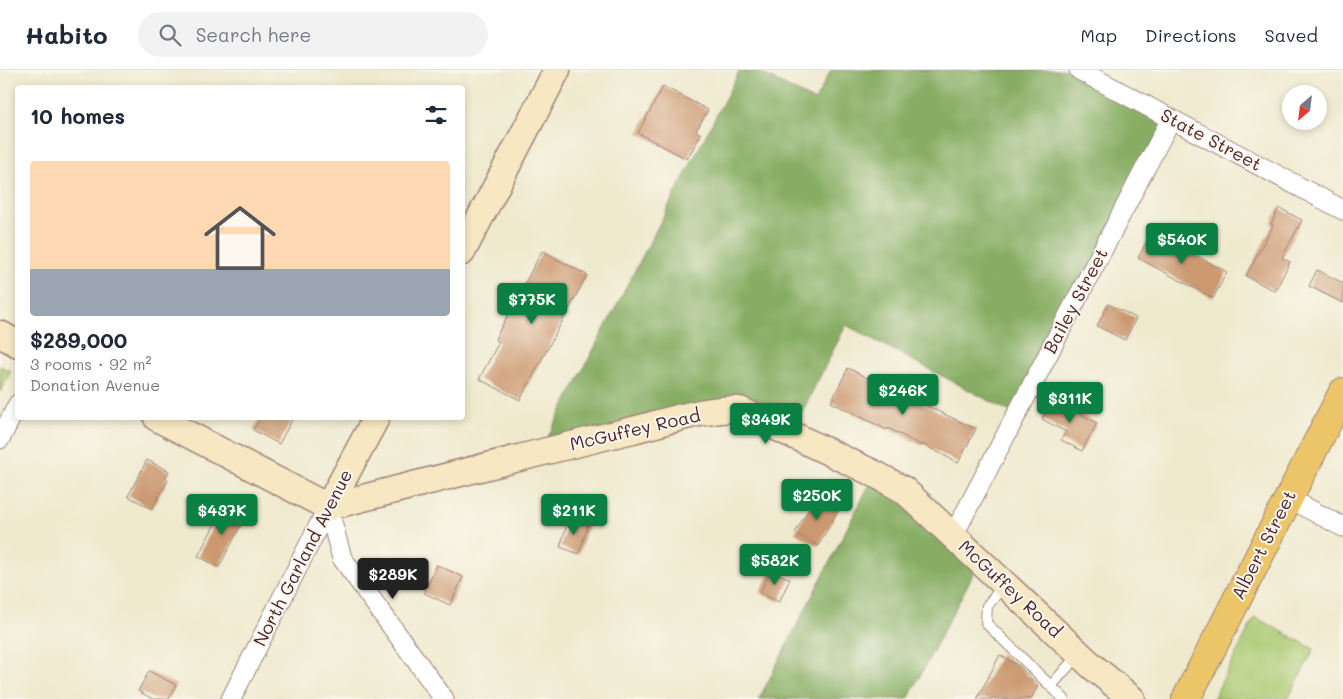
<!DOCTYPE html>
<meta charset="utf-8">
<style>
:root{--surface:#fff;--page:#f2f2f3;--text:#1f2937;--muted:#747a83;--line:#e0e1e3;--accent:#0b8043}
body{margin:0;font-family:Mali,sans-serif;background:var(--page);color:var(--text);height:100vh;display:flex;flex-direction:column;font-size:19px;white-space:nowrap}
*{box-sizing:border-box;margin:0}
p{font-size:16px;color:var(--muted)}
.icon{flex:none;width:28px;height:28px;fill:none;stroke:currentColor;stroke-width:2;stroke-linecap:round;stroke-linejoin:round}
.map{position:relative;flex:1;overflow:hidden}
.panel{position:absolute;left:15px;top:15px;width:450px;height:335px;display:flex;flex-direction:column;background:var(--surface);border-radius:5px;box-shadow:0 2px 8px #0003}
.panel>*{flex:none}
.needle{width:32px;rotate:208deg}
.tools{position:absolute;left:1282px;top:15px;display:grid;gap:10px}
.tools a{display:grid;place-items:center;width:45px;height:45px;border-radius:50%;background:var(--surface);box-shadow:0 2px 8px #0003;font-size:25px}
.price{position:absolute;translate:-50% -42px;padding:0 11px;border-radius:5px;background:var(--accent);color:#fff;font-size:16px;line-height:32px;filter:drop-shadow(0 1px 2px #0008)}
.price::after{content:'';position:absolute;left:50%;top:30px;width:15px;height:11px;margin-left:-8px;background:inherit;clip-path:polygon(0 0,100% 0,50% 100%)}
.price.active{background:#222;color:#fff}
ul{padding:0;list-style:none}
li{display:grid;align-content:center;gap:10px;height:265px;padding:0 15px}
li+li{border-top:1px solid var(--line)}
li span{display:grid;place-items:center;height:155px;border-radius:5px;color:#555}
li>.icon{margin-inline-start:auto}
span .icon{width:90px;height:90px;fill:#fffc;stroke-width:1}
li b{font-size:21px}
h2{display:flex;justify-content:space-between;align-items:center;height:60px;padding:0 15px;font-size:21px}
header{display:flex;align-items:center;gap:30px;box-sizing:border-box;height:70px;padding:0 25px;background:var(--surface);border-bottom:1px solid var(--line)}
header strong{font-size:24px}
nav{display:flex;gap:28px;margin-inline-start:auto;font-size:18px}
.search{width:350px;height:45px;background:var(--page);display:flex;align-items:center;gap:12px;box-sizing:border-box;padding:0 18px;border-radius:28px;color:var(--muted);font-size:19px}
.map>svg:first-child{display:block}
.green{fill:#a9c971;stroke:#7a744e}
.forest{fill:#86ad63;stroke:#686647}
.building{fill:#cb9870}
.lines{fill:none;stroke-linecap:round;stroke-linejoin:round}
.lane-casing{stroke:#9c847c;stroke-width:12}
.street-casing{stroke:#9c847c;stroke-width:21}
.secondary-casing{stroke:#9c847c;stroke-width:29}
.primary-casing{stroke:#9c847c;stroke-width:30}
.lane{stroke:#fff;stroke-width:10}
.street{stroke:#fff;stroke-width:19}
.secondary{stroke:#f7e8c3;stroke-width:26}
.primary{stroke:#ecc569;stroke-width:28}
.labels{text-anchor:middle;stroke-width:4;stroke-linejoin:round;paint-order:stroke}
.street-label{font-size:18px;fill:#4a1f2b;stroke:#fbf7ec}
</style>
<header>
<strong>Habito</strong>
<div class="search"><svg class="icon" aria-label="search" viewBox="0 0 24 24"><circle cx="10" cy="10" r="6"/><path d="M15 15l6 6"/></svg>Search here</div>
<nav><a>Map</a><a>Directions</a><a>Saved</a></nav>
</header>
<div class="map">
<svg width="1343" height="629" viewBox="0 0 1343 629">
<rect width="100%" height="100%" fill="#fbf7ec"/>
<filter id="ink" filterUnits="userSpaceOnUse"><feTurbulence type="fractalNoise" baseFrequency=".02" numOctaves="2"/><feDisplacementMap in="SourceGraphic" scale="10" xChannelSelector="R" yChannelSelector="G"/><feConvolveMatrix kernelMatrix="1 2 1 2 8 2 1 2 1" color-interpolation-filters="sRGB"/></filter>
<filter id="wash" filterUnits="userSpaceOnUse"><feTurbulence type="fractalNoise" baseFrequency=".0096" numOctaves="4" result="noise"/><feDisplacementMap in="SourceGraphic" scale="20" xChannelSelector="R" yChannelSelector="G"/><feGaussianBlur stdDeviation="1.12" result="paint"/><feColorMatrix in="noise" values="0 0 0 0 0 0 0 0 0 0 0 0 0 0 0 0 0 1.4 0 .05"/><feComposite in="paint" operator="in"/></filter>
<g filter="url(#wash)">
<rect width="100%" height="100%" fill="#efe9cd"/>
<path class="green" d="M0 296 11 301 0 322Z
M1255 547 1314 579 1288 629H1213Z"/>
<path class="forest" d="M740 0H755L815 31 831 0H1079L1171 49 1016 345 846 255 791 364 740 340 540 382Z
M875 404 980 491 908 629H759Z"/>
<g id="blocks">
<path class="building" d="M663 16 708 40 696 61 701 64 687 89 638 63Z
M1279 138 1302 150 1282 188 1290 192 1275 221 1246 206 1273 155 1271 154Z
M1152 162 1227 202 1213 228 1138 188Z
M542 181 587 205 520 330 479 309 499 272 495 269Z
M1317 200 1343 213V233L1309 216Z
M1108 234 1136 248 1125 270 1097 256Z
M848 298 915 332 916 331 976 359 958 393 923 374 922 376 888 358 887 360 831 332Z
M1052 329 1097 353 1082 381 1061 370 1066 362 1042 349Z
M260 348H293L279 374 253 360Z
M147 390 169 401 165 409 168 410 152 439 128 426Z
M816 426 839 439 818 476 795 463Z
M225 435 246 446 219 497 198 486Z
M569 448 588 455 579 484 560 477Z
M437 495 463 507 450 535 424 523Z
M771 500 790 509 779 532 760 523Z
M1000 585 1019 596 1038 616 1031 629H977Z
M149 601 176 615 169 629H153L138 621Z"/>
</g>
</g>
<g filter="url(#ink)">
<use href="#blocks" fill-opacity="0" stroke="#9c847c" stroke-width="1"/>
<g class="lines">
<g class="lane-casing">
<path id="lane" d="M1004 515 987 536 986 553 1064 629
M1051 616 1078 585"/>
</g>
<g class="street-casing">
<path id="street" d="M1079 0 1343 140
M0 369 18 334
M1288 428 1343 457
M328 437 342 488 444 629
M953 466 1171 49
M231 629 328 437"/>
</g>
<g class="secondary-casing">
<path id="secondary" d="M462 182 557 0
M0 264 18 274
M157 348 328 437C430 411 531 384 633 360 661 353 713 336 740 340L875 404 904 420 1092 596 1132 629
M328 437 376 348"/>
</g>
<g class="primary-casing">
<path id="primary" d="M1186 629 1343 322"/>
</g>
<use href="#lane" class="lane"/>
<use href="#street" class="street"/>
<use href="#secondary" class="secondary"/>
<use href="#primary" class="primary"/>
</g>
</g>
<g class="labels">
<g class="street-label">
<text transform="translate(1211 70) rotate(28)" y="6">State Street</text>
<text transform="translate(1076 231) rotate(-62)" y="6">Bailey Street</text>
<text transform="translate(635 360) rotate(-13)" y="6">McGuffey Road</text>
<text transform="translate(1264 475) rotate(-63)" y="6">Albert Street</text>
<text transform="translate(303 488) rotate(-63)" y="6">North Garland Avenue</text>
<text transform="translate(1010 519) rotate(43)" y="6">McGuffey Road</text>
</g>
</g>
</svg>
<div class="tools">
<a><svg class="needle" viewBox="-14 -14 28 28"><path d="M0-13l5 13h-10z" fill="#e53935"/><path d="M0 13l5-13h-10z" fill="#747a83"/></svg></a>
</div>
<b class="price" style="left:1182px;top:195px">$540K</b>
<b class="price" style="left:532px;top:255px">$775K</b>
<b class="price" style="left:903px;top:346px">$246K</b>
<b class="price" style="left:1070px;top:354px">$311K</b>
<b class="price" style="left:766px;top:375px">$349K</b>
<b class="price" style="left:817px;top:451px">$250K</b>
<b class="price" style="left:222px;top:466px">$437K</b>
<b class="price" style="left:574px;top:466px">$211K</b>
<b class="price" style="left:775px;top:516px">$582K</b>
<b class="price active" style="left:393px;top:530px">$289K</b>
<section class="panel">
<h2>10 homes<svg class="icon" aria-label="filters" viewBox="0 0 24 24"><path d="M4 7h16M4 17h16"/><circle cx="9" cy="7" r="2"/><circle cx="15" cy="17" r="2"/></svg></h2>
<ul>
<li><span style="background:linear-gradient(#ffd9b3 70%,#9aa5b1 0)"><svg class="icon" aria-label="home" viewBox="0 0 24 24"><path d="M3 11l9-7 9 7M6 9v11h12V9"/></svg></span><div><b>$289,000</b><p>3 rooms · 92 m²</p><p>Donation Avenue</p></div></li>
</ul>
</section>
</div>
